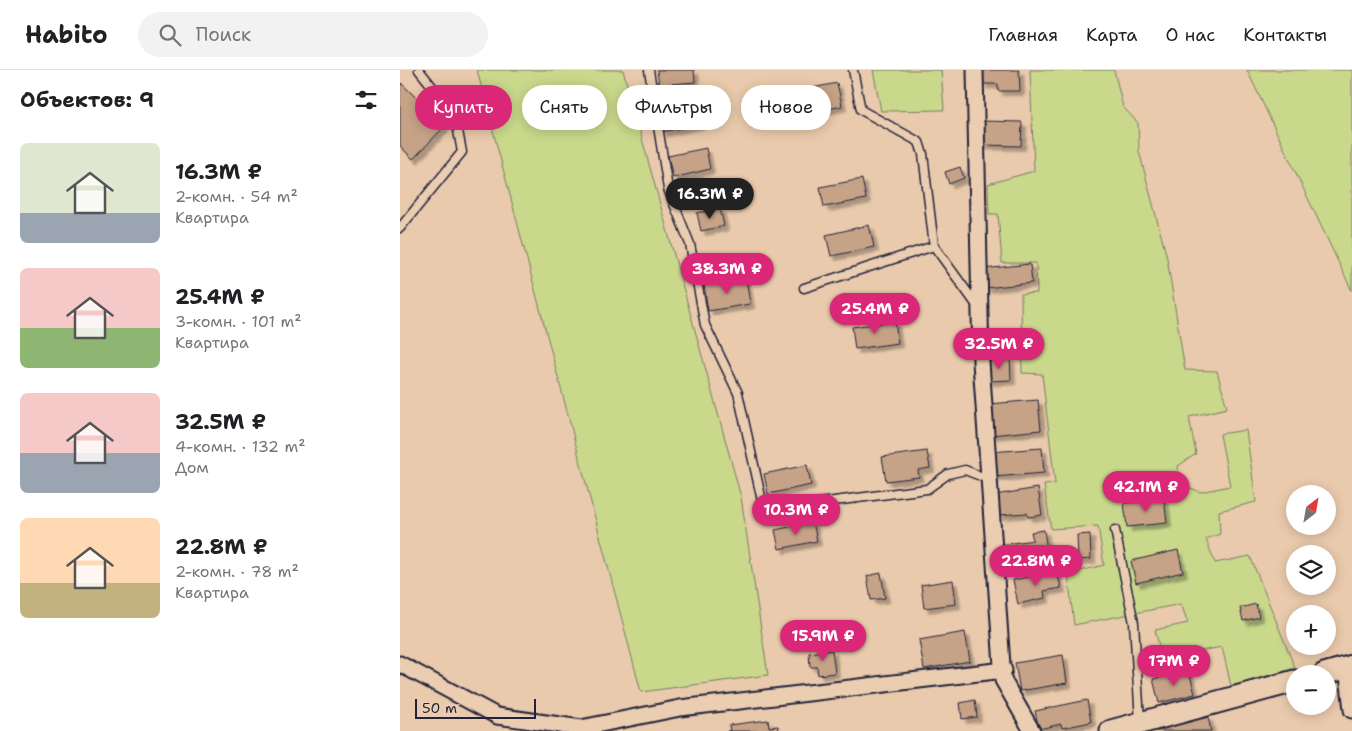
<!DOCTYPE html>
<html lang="ru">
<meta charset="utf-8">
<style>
:root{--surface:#fff;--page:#f2f2f2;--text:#202124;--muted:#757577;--line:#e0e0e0;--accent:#db2777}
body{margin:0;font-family:"Shantell Sans",sans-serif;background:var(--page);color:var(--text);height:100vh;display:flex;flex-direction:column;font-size:19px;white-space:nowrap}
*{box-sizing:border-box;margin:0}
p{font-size:16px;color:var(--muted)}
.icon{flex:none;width:28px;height:28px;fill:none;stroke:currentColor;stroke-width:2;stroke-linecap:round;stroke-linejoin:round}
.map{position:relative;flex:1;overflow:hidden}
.sheet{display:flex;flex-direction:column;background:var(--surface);width:400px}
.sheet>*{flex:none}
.guide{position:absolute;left:15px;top:15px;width:475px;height:45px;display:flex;gap:10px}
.needle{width:32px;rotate:31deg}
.fabs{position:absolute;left:886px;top:415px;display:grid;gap:10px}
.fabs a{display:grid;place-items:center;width:50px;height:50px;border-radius:50%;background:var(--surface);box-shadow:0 2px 12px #0003;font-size:25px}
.scale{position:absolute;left:15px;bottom:12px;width:121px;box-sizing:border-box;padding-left:5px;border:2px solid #22223b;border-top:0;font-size:14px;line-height:18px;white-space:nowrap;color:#22223b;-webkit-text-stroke:4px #ebceb2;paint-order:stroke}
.price{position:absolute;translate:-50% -42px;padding:0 11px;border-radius:18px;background:var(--accent);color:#fff;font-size:16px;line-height:32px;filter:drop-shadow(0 1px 2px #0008)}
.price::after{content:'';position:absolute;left:50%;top:30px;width:15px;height:11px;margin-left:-8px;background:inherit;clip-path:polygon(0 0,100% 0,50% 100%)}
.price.active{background:#222;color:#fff}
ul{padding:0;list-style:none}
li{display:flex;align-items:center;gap:15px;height:125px;padding:0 20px}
li span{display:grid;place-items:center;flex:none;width:140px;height:100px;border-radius:8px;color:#555}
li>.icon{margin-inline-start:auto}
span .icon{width:60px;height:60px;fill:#fffc;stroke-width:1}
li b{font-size:21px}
h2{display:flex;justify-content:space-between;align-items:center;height:60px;padding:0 20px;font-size:21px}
.pill{padding:0 18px;border-radius:22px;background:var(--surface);box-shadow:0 2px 12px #0003;font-size:18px;line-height:45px}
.pill.active{background:var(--accent);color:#fff}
header{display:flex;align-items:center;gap:30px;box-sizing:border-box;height:70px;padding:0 25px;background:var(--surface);border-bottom:1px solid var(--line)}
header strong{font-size:24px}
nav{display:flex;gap:28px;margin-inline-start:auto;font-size:18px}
.search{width:350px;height:45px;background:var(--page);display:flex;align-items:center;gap:12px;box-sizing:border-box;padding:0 18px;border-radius:28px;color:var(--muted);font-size:19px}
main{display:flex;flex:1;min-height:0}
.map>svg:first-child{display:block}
.green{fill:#c9d88b;stroke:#767d63}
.building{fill:#c6a387;stroke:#22223b;filter:url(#shadow)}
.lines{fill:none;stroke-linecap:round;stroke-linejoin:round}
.lane-casing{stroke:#22223b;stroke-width:11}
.street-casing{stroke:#22223b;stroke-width:19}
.secondary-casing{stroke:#22223b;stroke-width:25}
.lane{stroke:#ebceb2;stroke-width:8}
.street{stroke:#ebceb2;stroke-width:15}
.secondary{stroke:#ebceb2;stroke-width:21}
</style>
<header>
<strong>Habito</strong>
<div class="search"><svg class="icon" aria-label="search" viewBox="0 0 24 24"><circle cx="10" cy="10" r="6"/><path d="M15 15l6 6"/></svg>Поиск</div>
<nav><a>Главная</a><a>Карта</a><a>О нас</a><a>Контакты</a></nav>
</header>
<main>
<section class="sheet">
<h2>Объектов: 9<svg class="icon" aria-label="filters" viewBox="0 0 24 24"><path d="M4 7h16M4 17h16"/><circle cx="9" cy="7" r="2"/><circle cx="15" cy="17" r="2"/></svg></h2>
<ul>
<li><span style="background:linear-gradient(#dfe7d0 70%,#9aa5b1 0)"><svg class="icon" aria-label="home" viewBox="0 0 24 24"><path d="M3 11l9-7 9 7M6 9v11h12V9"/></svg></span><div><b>16.3M ₽</b><p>2-комн. · 54 m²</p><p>Квартира</p></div></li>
<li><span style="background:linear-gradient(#f6c9c9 60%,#8fb573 0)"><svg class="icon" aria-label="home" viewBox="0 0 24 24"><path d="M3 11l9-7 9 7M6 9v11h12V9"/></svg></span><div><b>25.4M ₽</b><p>3-комн. · 101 m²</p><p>Квартира</p></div></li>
<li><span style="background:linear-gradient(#f6c9c9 60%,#9aa5b1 0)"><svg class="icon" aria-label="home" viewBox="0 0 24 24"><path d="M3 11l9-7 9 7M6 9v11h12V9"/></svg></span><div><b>32.5M ₽</b><p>4-комн. · 132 m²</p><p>Дом</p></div></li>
<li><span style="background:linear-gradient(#ffd9b3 65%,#c2b280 0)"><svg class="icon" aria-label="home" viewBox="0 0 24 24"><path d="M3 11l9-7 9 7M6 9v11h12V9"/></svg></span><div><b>22.8M ₽</b><p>2-комн. · 78 m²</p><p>Квартира</p></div></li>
</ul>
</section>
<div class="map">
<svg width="952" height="661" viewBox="0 0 952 661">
<defs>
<filter id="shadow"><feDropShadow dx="4.5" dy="4.5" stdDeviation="1" flood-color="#0004"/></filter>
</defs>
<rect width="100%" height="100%" fill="#eacaac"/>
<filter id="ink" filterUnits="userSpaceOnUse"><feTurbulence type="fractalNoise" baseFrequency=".02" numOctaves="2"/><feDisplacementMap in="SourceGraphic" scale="10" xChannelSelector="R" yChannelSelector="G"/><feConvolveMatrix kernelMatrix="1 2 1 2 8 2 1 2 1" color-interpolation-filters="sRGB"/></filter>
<g filter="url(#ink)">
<path class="green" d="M77 0H223L341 427 368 605 241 622Z
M473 0H541L544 40 481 41Z
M630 0H714L723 37 738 53 739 81 767 188 785 300 817 301 827 338 789 347 796 384 778 396 781 414 800 422 830 416 820 364 846 360 856 432 819 441 820 464 806 469 815 493 850 486 895 598 831 616 822 577 762 588 755 560 788 553 781 534 674 555 668 504 704 495 698 456 651 459 644 415 655 414 642 304 622 303 621 224 637 223 636 193H602L598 144H589L588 114 634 101Z
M847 0H952V221Z"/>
<path class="building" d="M257 0H294L295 12 259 15Z
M582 0H619L620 21H598V14H582Z
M0 12 45 56 13 89 0 76Z
M437 13 442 36 406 44 402 20Z
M297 32 301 54 262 62 257 40Z
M582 51 622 52 621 76 581 75Z
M306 78 310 99 273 108 268 86Z
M560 97 564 108 549 114 545 102Z
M462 109 466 129 424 137 420 117Z
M320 138 324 156 301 161 297 143Z
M469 155 474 177 431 186 426 165Z
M630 194 632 213 585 218 583 199Z
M346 208 350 234 308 241 304 215Z
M495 251 498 273 455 279 452 257Z
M610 288 611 310 588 311 587 289Z
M638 330 641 360 591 365 588 334Z
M642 378 644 403 593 407 591 382Z
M527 381 530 398 518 400 519 407 486 411 482 387Z
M407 395 411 415 368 424 364 404Z
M638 418 642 445 628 447 627 443 598 445 595 425Z
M764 429 767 453 727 457 724 433Z
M413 452 417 471 379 479 375 460Z
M644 460 649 494 625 497 624 488 602 491 600 475 633 470 631 462Z
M690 464 691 489 678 490 677 465Z
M778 480 783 502 736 513 731 491Z
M657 501 661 518 644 521 645 528 618 534 613 510Z
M481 503 485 528 471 530 467 506Z
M553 510 556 534 524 538 521 515Z
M856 534 859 547 843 551 840 538Z
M565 562 570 591 524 599 519 570Z
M432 580 435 603 418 605 417 597H410L409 583Z
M663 585 667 613 620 621 615 593Z
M789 601 795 624 759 633 753 609Z
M575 630 577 647 562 649 560 633Z
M687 630 691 652 662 658 661 654 639 659 635 641Z
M808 647 811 661H756V659Z
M368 650 369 657 378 656 379 661H327H330L329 655Z"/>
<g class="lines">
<g class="lane-casing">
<path id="lane" d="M249 0 268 119 290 174 305 255 338 323 362 431 380 438 527 419 548 404 565 400 588 409
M453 0 461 40 519 72 523 84 534 176 578 237
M0 158 62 82 55 45 19 0
M404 218 534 176
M715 460 734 553 740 651"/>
</g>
<g class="street-casing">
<path id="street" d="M575 0 581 292 603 610 632 661
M0 594 97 646 181 658 280 638 604 600
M947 597 952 640"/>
</g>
<g class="secondary-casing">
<path id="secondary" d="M924 604 952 596
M711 661 895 611"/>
</g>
<use href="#lane" class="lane"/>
<use href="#street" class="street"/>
<use href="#secondary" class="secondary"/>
</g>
</g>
</svg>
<div class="fabs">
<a><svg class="needle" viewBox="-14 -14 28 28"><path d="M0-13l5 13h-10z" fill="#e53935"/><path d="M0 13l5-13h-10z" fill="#757577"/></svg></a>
<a><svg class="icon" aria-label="layers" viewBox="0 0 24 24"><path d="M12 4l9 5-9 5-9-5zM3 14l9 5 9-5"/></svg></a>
<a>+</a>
<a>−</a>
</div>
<div class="scale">50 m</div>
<b class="price active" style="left:310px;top:150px">16.3M ₽</b>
<b class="price" style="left:327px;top:225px">38.3M ₽</b>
<b class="price" style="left:475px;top:265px">25.4M ₽</b>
<b class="price" style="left:599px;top:300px">32.5M ₽</b>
<b class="price" style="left:746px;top:443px">42.1M ₽</b>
<b class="price" style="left:396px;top:466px">10.3M ₽</b>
<b class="price" style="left:636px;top:517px">22.8M ₽</b>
<b class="price" style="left:423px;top:592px">15.9M ₽</b>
<b class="price" style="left:774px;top:617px">17M ₽</b>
<div class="guide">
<a class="pill active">Купить</a>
<a class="pill">Снять</a>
<a class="pill">Фильтры</a>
<a class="pill">Новое</a>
</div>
</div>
</main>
